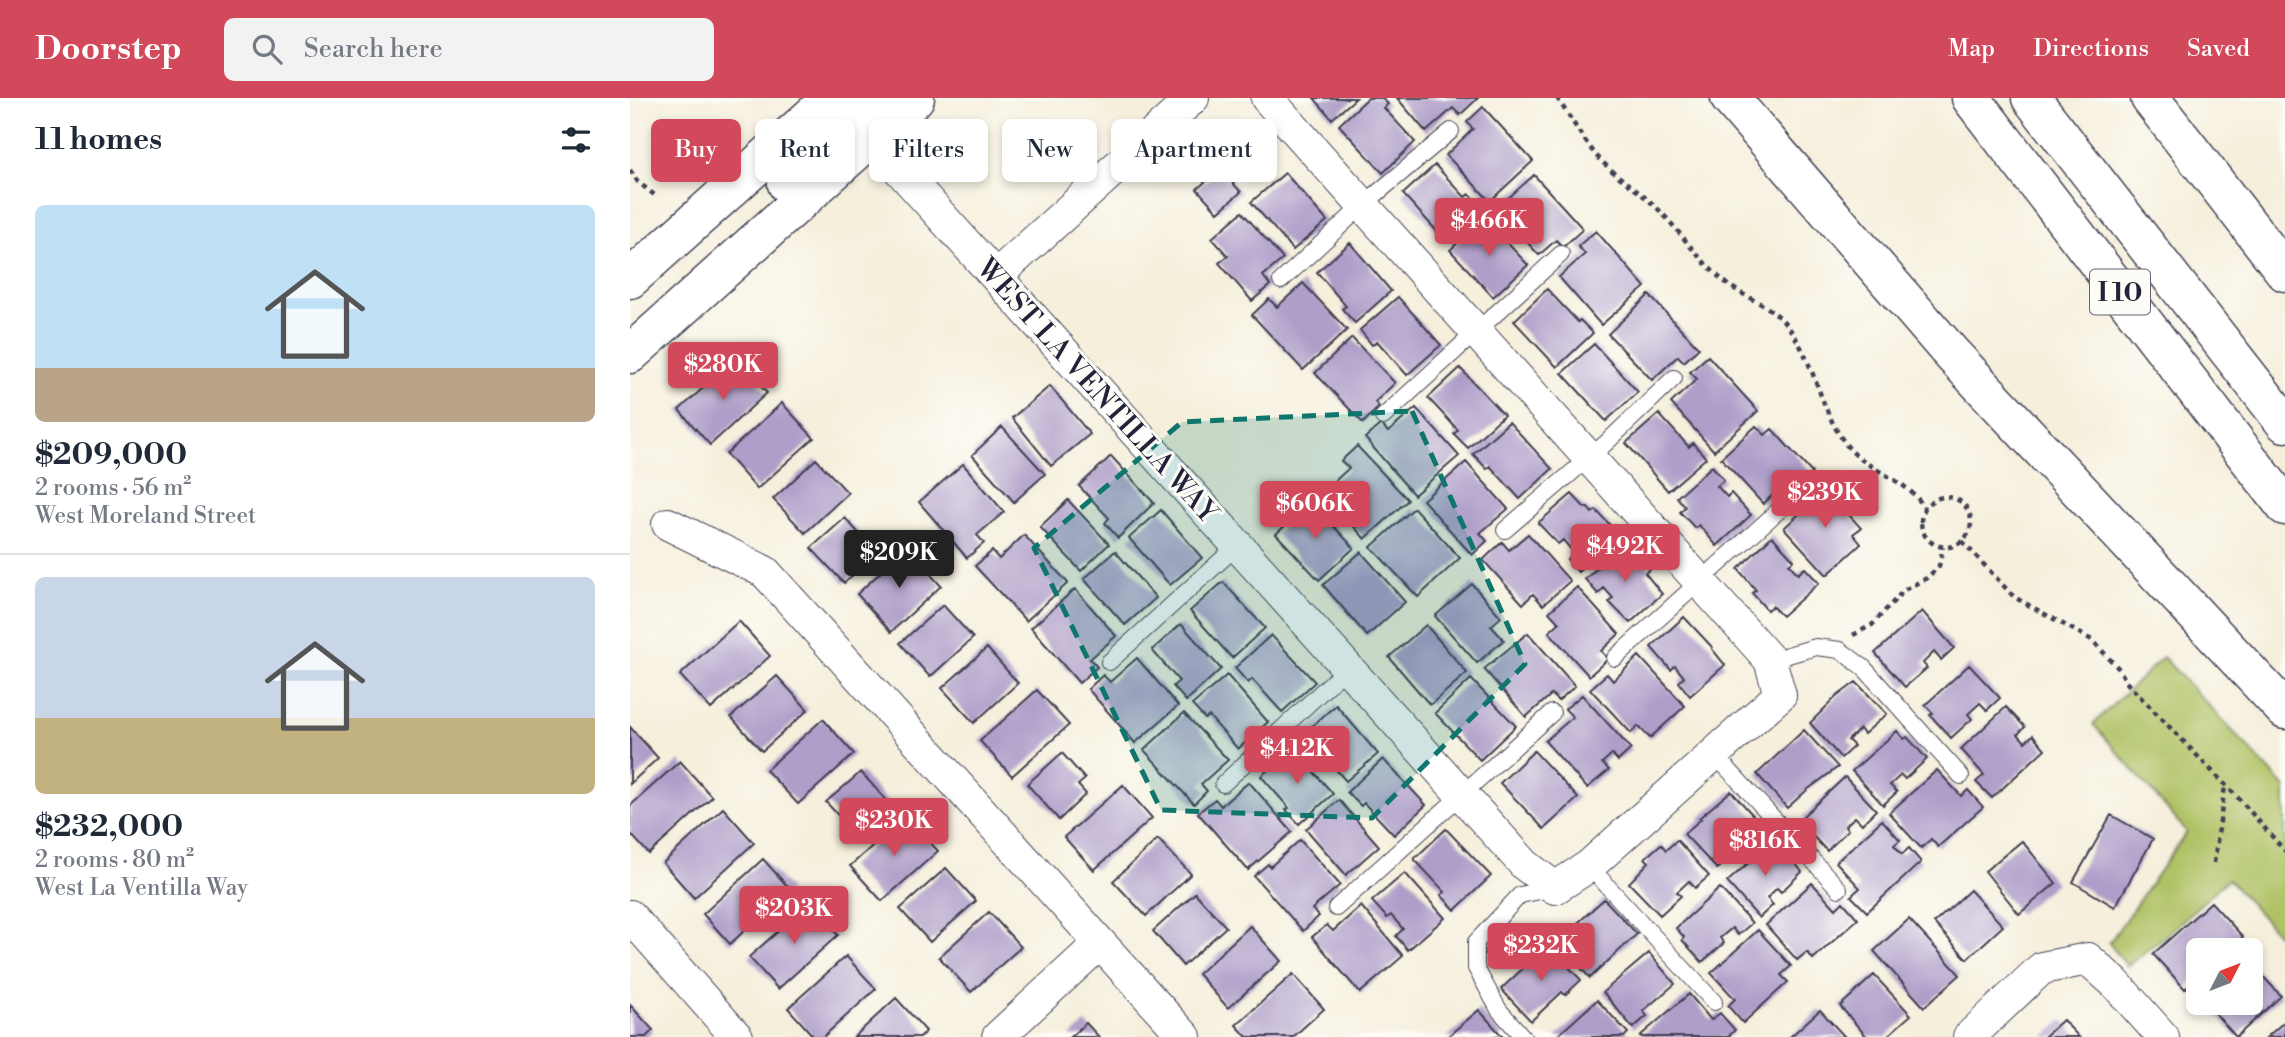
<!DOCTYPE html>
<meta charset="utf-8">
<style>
:root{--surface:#fff;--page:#f2f2f3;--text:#1f2937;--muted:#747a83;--line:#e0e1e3;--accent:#d1495b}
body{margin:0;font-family:"Libre Bodoni",serif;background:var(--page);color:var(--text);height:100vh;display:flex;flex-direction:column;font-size:26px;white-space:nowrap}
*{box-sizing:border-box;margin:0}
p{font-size:23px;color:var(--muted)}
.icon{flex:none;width:38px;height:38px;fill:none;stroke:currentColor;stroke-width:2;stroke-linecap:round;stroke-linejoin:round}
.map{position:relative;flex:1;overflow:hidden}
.details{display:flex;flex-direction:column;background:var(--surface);width:630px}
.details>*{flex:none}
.banner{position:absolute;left:21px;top:21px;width:665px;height:63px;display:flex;gap:14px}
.needle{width:46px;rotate:48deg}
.fabs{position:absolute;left:1556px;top:840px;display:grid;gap:14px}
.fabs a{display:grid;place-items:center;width:77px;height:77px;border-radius:10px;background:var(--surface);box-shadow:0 4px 10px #0003;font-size:35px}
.price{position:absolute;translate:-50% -60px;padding:0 16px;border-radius:7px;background:var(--accent);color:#fff;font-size:23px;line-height:46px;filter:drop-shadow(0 2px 4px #0008)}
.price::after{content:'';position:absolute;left:50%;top:42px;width:21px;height:16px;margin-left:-10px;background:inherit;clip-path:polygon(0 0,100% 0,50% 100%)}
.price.current{background:#222;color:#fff}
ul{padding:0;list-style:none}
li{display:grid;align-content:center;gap:14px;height:371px;padding:0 35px}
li+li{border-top:2px solid var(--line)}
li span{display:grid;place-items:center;height:217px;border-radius:10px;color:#555}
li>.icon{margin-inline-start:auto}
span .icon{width:126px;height:126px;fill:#fffc;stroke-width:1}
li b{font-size:30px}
h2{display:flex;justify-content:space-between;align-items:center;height:84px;padding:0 35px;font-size:30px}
.tag{padding:0 24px;border-radius:10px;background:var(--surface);box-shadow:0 4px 10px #0003;font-size:24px;line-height:63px}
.tag.current{background:var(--accent);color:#fff}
header{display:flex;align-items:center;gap:42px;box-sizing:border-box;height:98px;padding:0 35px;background:var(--accent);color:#fff}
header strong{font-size:33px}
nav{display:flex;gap:38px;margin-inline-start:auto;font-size:24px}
.search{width:490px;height:63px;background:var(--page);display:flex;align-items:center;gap:18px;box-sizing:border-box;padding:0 24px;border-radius:10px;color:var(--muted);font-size:26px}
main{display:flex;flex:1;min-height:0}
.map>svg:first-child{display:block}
.green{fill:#b0c266;stroke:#697250;stroke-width:2}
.building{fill:#af9ec9}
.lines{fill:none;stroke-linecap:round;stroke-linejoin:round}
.lane-casing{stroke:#424153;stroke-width:18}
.street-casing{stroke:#424153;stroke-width:34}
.secondary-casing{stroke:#424153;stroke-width:41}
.highway-casing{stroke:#424153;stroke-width:41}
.path{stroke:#424153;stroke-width:4.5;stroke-dasharray:5 5;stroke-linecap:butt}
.lane{stroke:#fff;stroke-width:16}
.street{stroke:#fff;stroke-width:32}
.secondary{stroke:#fff;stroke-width:38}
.highway{stroke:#fff;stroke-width:38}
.marked{fill:#0f766e;fill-opacity:0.2;stroke:#0f766e;stroke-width:5;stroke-dasharray:14 9;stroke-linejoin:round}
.labels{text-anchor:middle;stroke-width:6;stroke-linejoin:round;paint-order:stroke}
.shield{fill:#fdfcf7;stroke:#646373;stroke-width:2}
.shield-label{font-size:26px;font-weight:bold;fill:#22223b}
.street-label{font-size:28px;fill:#22223b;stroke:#fdfcf7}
</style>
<header>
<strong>Doorstep</strong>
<div class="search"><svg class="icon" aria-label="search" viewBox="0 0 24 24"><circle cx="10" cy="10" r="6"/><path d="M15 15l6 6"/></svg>Search here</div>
<nav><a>Map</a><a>Directions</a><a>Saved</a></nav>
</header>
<main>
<section class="details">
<h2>11 homes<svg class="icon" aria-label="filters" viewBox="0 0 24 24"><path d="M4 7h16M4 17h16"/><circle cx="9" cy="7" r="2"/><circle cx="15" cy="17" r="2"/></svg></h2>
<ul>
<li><span style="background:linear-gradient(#bfe0f5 75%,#b9a48a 0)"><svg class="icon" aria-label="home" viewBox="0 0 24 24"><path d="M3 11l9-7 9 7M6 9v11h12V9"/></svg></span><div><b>$209,000</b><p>2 rooms · 56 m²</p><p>West Moreland Street</p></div></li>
<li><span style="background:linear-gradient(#c9d6e8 65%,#c2b280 0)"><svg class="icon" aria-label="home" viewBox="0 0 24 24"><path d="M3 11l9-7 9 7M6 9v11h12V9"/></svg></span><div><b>$232,000</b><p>2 rooms · 80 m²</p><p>West La Ventilla Way</p></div></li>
</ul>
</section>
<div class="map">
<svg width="1655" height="939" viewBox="0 0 1655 939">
<rect width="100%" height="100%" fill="#fdfcf7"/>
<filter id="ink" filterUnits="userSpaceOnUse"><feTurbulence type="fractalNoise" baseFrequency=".0143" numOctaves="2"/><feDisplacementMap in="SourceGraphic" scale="14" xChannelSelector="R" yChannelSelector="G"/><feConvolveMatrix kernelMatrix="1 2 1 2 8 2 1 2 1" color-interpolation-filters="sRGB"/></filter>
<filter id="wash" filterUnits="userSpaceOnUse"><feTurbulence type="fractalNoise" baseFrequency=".00686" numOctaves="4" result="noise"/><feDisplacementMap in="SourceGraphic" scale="28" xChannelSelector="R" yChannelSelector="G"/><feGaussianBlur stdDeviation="1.57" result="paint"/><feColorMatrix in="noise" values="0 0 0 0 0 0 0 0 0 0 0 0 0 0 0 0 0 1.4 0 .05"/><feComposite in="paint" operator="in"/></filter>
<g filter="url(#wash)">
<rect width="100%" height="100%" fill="#f5efdc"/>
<path class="green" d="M1533 559 1655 689V844L1598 781 1540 834 1497 868 1479 845 1557 734 1463 626Z"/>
<g id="blocks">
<path class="building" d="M684 0H726L702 21Z
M738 0H752L758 6 754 10 785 44 753 75 709 27Z
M767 0H848L830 17 823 10 796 34Z
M853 9 903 63 860 103 816 57 843 31 837 24Z
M805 67 835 99 839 96 852 110 816 143 773 96Z
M590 71 611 94 588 114 567 91Z
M655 75 697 123 663 152 621 104Z
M904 77 953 131 933 149 926 142 909 157 866 111Z
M612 114 653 161 633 178 640 187 622 203 589 165 598 158 582 140Z
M854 120 898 167 863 199 820 152Z
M966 133 1015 189 971 227 929 179 955 156 948 148Z
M720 145 761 193 725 225 712 211 716 208 687 174Z
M673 185 717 232 673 272 622 217 639 201 647 209Z
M917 191 948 224 950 222 963 235 927 269 884 223Z
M1019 197 1069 250 1054 264 1048 258 1022 282 978 236Z
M768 199 811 247 777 277 747 243 742 247 730 232Z
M722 240 765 285 745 304 749 309 733 325 685 275Z
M964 246 1008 294 976 323 932 275Z
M1078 258 1128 313 1084 353 1041 305 1067 281 1060 274Z
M106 260 137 295 80 347 49 312Z
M830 270 874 317 838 350 824 336 828 332 798 300Z
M420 288 460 336 421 368 382 320Z
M152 305 184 340 127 391 96 356Z
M786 310 829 358 784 397 735 340 751 326 758 334Z
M1029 316 1059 349 1063 345 1076 360 1038 393 996 345Z
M879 324 922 371 890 401 860 368 857 371 843 356Z
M1126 328 1135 337 1142 331 1182 375 1166 390 1159 382 1133 406 1091 360Z
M372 329 415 376 384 404 342 357Z
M727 348 778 402 735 441 693 394 719 370 711 363Z
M481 358 524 405 488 440 475 425 479 420 449 388Z
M186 361 218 395 175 435 143 401Z
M836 364 878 411 850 435 857 443 842 457 793 402Z
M333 366 374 414 347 437 354 445 337 460 289 404Z
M1082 368 1094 382 1087 388 1097 399 1101 395 1121 417 1087 448 1069 427 1065 430 1050 414 1055 409 1047 399Z
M1190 385 1231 430 1223 436 1231 446 1197 477 1154 430 1180 406 1174 399Z
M942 396 955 410 957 409 962 415 966 412 980 427 975 432 984 442 948 474 937 461 944 455 933 442 928 446 908 425Z
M438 402 479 446 451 473 410 429Z
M681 404 724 450 689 482 646 436Z
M784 410 830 460 788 499 741 449Z
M531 412 572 460 540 487 499 440Z
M215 420 247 455 214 485 181 450Z
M898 436 940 483 913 507 903 496 893 506 853 462 872 444 879 452Z
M394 437 438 485 396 523 345 468 362 453 369 461Z
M1142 438 1164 462 1159 466 1168 476 1175 470 1189 485 1152 518 1142 508 1137 512 1122 495 1126 492 1108 471Z
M991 449 1000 459 1005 454 1020 471 1015 475 1032 496 1000 525 979 504 983 500 974 490 968 496 955 481Z
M277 450 311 488 261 534 227 496Z
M485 453 526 500 495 527 454 481Z
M731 454 775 504 737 538 693 487Z
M593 484 635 530 602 560 560 513Z
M842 486 871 519 861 528 874 542 847 565 805 518Z
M947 489 989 536 971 553 978 561 959 578 919 534 929 525 919 514Z
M445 491 486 538 460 561 467 569 449 585 401 530Z
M313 507 343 540 300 579 270 545Z
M1292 513 1324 550 1311 562 1304 554 1293 565 1297 570 1275 589 1245 555Z
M1054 519 1082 549V551L1095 567 1060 598 1049 584 1054 579 1045 568 1041 572 1021 549Z
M109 523 140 558 81 611 50 577Z
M551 526 591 571 556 603 543 588 549 583 522 552Z
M796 527 837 575 800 607 759 559Z
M898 535 945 588 928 603 922 596 896 619 854 571Z
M641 537 685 584 652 614 622 581 618 585 605 570Z
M357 550 388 585 344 625 312 590Z
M1009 558 1055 608 1020 640 1008 628 1001 635 960 591 977 576 983 583Z
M507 560 548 608 505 645 458 591 473 577 480 584Z
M1339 567 1370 600 1357 612 1350 605 1338 616 1342 621 1321 640 1300 617 1303 615 1295 607Z
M597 577 638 624 608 651 579 618 575 621 562 607Z
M147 578 178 612 132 653 101 619Z
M841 581 886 628 850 662 805 615Z
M1226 584 1257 616 1234 636 1230 631 1218 642 1224 648 1211 660 1180 625 1206 599Z
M407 592 439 627 382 678 350 643Z
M952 597 1001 651 988 663 982 656 972 665 979 672 957 690 915 643 943 619 935 611Z
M706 607 748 656 716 683 674 635Z
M1376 609 1395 629 1388 636 1395 644 1403 637 1415 651 1362 700 1346 684 1354 677 1331 651Z
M554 615 598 662 571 686 577 693 564 706 514 652Z
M193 621 224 656 168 706 136 672Z
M0 629 28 660 0 686Z
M1174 632 1208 669 1177 692 1157 710 1127 676Z
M1267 633 1274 641 1277 639 1297 661 1275 681 1271 677 1260 687 1267 694 1253 707 1222 673Z
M663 650 703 696 669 726 656 712 659 710 631 678Z
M904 653 948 700 914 731 870 685Z
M432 655 455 681 448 687 456 696 429 722 397 686Z
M753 661 796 707 764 737 734 705 731 708 717 694Z
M50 663 82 699 19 756 0 735V708Z
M1307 672 1331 698 1338 692 1353 709 1308 749 1301 741 1291 750 1259 715Z
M231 674 262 709 228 739 196 704Z
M1215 679 1246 712 1232 726 1225 719 1215 728 1218 732 1197 753 1176 731 1180 727 1172 719Z
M619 684 662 734 618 772 568 715 585 701 591 708Z
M493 687 522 720 464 772 434 739Z
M1101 693 1130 725 1109 745 1105 741 1094 752 1100 759 1087 771 1054 736 1071 721 1069 720Z
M709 702 749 748 716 777 676 731Z
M93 710 124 745 64 800 33 765Z
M1481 717 1523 741 1485 809 1443 784Z
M276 718 308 753 252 803 220 768Z
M1252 722 1270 742 1264 747 1272 756 1279 750 1291 764 1237 814 1221 798 1230 790 1206 764Z
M816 731 861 778 825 812 811 797 815 794 784 761Z
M528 741 561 776 516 818 483 783Z
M670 742 710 787 682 811 689 818 673 833 624 778 638 766 640 769Z
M1047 742 1079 778 1065 790 1059 783 1047 794 1051 798 1030 817 999 785 1019 764 1015 760 1031 746 1036 752Z
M1392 743 1426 785 1389 816 1355 773Z
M1142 744 1150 753 1153 750 1172 774 1151 794 1147 790 1137 800 1143 807 1129 820 1097 784Z
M133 761 160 791 100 846 73 816Z
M316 770 346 803 300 844 270 811Z
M775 775 815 820 778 852 766 838 773 831 761 817 757 820 742 803Z
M1182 785 1206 811 1213 804 1228 821 1183 861 1177 854 1167 862 1136 827Z
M1090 790 1122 825 1108 837 1102 830 1090 840 1094 845 1072 864 1052 842 1054 839 1046 830Z
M1340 792 1373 828 1337 861 1304 825Z
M565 795 596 829 553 868 523 833Z
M974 801 1007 836 960 880 927 844Z
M1581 804 1613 839 1598 852H1568V879L1555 891 1523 856Z
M180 805 208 837 148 891 119 859Z
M731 808 773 858 730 895 682 839 697 827 703 833Z
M359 814 391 849 341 894 309 859Z
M1279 821 1330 877 1294 909 1244 853Z
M620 828 651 863 598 910 568 876Z
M1128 832 1161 868 1151 877 1158 884 1113 925 1098 908 1105 901 1081 875Z
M918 847 951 882 935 897 932 894 901 923 871 891Z
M1019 855 1045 886 1013 913 1017 918 1003 930 973 894Z
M216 858 246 891 193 939H184L158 910Z
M1620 864 1651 898 1606 939 1576 905H1620Z
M663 876 694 911 663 939H617L606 927Z
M1244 877 1281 917 1256 939H1237L1210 908Z
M1059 896 1081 922 1090 915 1105 932 1098 939H1012L1010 938Z
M266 900 296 933 290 939H224Z
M967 902 998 935 994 939H926Z
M0 907 23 932 16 939H0Z
M849 912 873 939H817Z
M1190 912 1215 939H1160Z
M1433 922 1449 939H1414Z
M1655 923V939H1637Z
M456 925 469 939H440Z"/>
</g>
</g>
<g filter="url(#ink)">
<use href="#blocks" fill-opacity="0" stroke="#424153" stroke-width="2"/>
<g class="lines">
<g class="lane-casing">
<path id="lane" d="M651 183 733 107 821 33
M753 319 931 156
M875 432 976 345 1044 280
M985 560 1159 403
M1140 562 1186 549 1210 552 1234 570 1331 678
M479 564 608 447
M1084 656 1209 791
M593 686 718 569
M959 768 1084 904
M706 810 922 615
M893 939 869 912 846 870V844L890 797 925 790"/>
</g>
<g class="street-casing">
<path id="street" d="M241 40 895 767 925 790 959 768 1150 597 1140 562 637 0
M366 178 563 0
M38 426 135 474 555 939
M0 818 107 939
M368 939 470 845
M1339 939 1412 870 1458 861 1485 885 1533 939"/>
</g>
<g class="secondary-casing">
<path id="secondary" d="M241 40 230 17 243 0
M157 86C180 66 189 56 198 25L191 11
M0 181 202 0
M0 256 285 0"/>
</g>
<g class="highway-casing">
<path id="highway" d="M1100 0 1320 254 1655 612
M1341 0 1655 408
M1401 0 1655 325
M1520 0 1655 174"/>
</g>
<path class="path" d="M927 0C940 19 952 40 966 57 985 79 1011 93 1030 113 1052 136 1070 164 1095 184 1114 200 1140 206 1156 226 1185 262 1189 310 1215 345 1235 374 1281 381 1295 412
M0 72 8 84 27 99
M1291 424a25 25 0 1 1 50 0a25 25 0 1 1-50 0Z
M1332 443 1384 499 1462 542 1490 572 1496 584 1611 703 1655 753
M1223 537 1242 527 1274 492 1297 480 1309 468 1313 449
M1584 765 1595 688"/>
<use href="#lane" class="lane"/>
<use href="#street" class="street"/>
<use href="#secondary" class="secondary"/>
<use href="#highway" class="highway"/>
</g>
</g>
<path class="marked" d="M782 313 895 566 742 720 531 712 404 450 552 324Z"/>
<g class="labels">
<rect class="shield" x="1460" y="171.5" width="60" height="45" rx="5"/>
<g class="shield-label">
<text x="1490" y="203">I 10</text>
</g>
<g class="street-label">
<text transform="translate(468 292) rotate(48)" y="10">WEST LA VENTILLA WAY</text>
</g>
</g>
</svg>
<div class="fabs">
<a><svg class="needle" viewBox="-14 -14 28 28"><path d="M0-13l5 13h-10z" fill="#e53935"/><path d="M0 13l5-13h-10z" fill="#747a83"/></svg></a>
</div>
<b class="price" style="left:859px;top:160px">$466K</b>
<b class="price" style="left:93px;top:304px">$280K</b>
<b class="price" style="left:1195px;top:432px">$239K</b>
<b class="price" style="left:685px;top:443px">$606K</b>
<b class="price" style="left:995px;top:486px">$492K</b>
<b class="price current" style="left:269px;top:492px">$209K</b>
<b class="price" style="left:667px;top:688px">$412K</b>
<b class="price" style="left:264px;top:760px">$230K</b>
<b class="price" style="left:1135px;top:780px">$816K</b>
<b class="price" style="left:164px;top:848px">$203K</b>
<b class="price" style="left:911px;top:885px">$232K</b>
<div class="banner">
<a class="tag current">Buy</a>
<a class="tag">Rent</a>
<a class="tag">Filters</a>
<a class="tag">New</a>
<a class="tag">Apartment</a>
</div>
</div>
</main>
